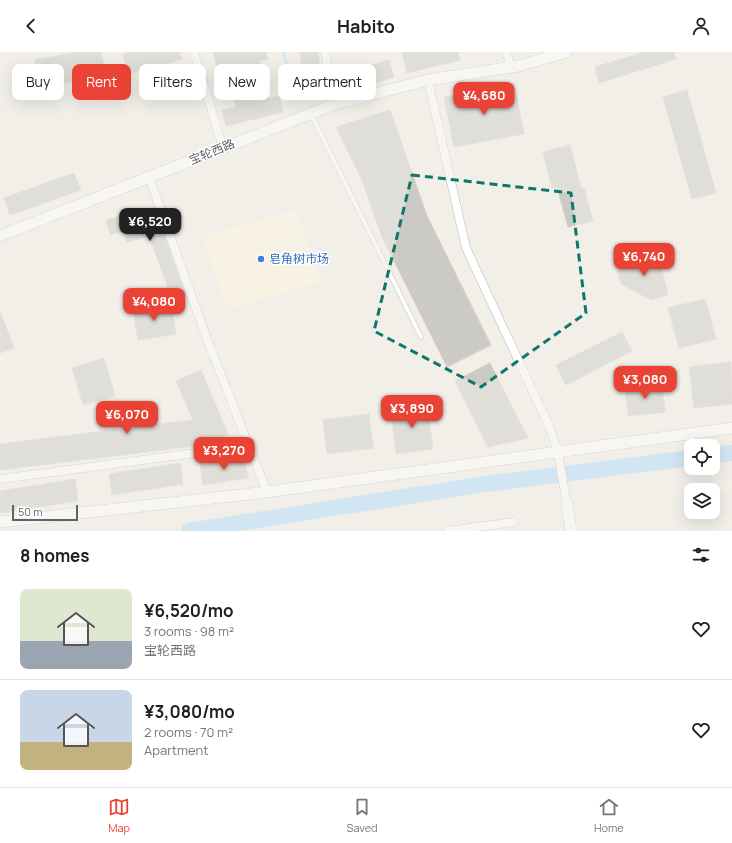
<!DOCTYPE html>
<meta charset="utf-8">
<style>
:root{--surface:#fff;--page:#f2f2f2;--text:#202124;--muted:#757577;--line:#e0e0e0;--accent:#ea4335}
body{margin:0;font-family:Manrope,"Noto Sans SC",sans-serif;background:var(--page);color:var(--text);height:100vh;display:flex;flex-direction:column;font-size:15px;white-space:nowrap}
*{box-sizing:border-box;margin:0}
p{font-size:13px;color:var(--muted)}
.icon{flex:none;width:22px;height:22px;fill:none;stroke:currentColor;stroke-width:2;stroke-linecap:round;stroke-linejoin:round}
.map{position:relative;height:479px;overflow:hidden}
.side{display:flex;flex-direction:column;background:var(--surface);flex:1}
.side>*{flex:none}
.top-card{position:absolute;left:12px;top:12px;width:400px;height:36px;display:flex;gap:8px}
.controls{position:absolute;left:684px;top:387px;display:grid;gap:8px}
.controls a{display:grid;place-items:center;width:36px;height:36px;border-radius:8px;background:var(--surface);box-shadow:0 4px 16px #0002;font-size:20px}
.scale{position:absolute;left:12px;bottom:10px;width:66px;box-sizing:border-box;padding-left:4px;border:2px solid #5f6368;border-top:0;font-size:11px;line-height:14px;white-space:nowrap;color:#5f6368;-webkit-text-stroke:3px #fff;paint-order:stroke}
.price{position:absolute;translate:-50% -34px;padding:0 9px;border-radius:8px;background:var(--accent);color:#fff;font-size:13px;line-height:26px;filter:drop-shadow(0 1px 2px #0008)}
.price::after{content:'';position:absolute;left:50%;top:24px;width:12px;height:9px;margin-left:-6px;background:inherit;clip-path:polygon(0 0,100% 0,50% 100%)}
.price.current{background:#222;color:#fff}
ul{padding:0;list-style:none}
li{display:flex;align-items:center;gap:12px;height:100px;padding:0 20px}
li+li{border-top:1px solid var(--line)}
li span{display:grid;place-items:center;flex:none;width:112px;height:80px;border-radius:8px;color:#555}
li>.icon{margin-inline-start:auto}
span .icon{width:48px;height:48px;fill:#fffc;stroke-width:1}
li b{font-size:17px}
h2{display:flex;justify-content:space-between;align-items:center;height:48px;padding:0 20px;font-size:17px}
.chip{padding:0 14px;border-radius:8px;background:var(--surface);box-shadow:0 4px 16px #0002;font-size:14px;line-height:36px}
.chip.current{background:var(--accent);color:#fff}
header{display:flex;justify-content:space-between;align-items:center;height:52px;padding:0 20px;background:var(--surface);font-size:18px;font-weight:700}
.tab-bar{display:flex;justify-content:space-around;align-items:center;height:56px;border-top:1px solid var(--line);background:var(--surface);font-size:11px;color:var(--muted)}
.tab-bar a{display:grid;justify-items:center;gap:2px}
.tab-bar .current{color:var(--accent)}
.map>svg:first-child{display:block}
.commercial{fill:#fef7e0}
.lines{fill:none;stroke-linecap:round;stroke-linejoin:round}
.stream{stroke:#aadaff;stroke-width:2.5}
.river{stroke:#aadaff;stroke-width:16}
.building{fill:#cccac5;stroke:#d6d1c6}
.lane-casing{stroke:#b5b8bc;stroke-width:5}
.street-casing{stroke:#b5b8bc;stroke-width:9}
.secondary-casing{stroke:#b6babf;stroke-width:12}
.lane{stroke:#fff;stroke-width:4}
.street{stroke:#fff;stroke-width:8}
.secondary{stroke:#fff;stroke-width:11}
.marked{fill:none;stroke:#0f766e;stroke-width:3;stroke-dasharray:8 5;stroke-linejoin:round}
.shop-dot{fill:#3f7fe0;stroke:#fff;stroke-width:1.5}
.labels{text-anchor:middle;stroke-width:3;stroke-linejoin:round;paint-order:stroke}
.street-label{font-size:12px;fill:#5f6368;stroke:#fff}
.shop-label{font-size:12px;fill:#366cbe;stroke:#fff;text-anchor:start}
</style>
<header><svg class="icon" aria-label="back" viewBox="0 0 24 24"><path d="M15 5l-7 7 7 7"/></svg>Habito<svg class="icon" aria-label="person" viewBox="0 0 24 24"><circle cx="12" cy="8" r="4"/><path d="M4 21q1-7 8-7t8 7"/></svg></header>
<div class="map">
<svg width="732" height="479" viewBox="0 0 732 479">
<rect width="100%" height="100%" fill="#f1efe8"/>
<path class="commercial" d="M297 158 320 229 228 258 202 184Z"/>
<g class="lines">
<path class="stream" d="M284 0 290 33"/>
<path class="river" d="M713 403 732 401
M189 479 485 432 691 406"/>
</g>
<path class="building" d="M77 0H101L106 23 40 36 35 8Z
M132 0H179L182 7 128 22 123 2Z
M213 0H266L268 7 259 9 269 47 279 44 283 60 226 74 222 58 236 55 227 17 218 19Z
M318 0 322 39 305 41 300 1Z
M402 0H458L460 8 407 21Z
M644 0H674L676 7 599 31 595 15Z
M389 8 394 25 340 41 334 19 353 13 355 18Z
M514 32 524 82 454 95 444 45Z
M687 38 716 141 692 147 663 45Z
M390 58 427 164 491 293 447 315 382 185 362 128 336 75Z
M570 93 581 136H584L593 169 568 175 557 135 552 136 543 100Z
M74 121 81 138 10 163 4 146Z
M154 155 185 241 172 246 149 184 127 190 124 179 110 183 106 168Z
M658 203 668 243 651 248 621 232 616 214Z
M705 247 716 287 679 296 668 256Z
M171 251 176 282 138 288 133 257Z
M0 260 14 296 0 301Z
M622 280 632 299 566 333 556 313Z
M104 306 115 344 83 353 72 316Z
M731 310 732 352 694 356 689 315Z
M490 311 528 386 488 395 455 329Z
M201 318 228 382 203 393 0 418V392L193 368 176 329Z
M662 333 665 360 628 364 625 337Z
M427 353 433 397 396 402 391 357Z
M369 362 373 396 327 402 323 368Z
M244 404 248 426 203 433 200 411Z
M180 411 183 432 112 443 109 422Z
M75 427 78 449 0 461V439Z"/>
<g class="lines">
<g class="lane-casing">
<path id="lane" d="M311 62 421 285"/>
</g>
<g class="street-casing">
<path id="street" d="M194 0 223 96
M325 0 335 52
M507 0 510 15
M428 28 466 196 549 374 558 400 567 453
M149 125 207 287 267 440
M0 427 248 394
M448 479 513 470"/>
</g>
<g class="secondary-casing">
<path id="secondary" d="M0 184 335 52 428 28 518 14 566 0
M567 453 571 479
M0 470 267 440 732 376"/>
</g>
<use href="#lane" class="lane"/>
<use href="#street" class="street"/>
<use href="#secondary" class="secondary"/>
</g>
<path d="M0 0H732V479H0ZM412 123 571 141 586 261 481 335 374 279Z" fill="#f1efe8" fill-opacity=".55" fill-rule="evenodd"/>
<path class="marked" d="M412 123 571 141 586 261 481 335 374 279Z"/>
<circle class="shop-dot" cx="261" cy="207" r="4"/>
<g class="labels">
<g class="street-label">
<text transform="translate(212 100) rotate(-22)" y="4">宝轮西路</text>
</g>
<g class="shop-label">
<text x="269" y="211">皂角树市场</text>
</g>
</g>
</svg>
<div class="controls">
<a><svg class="icon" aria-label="locate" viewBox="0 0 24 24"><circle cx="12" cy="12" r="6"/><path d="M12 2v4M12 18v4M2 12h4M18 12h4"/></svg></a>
<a><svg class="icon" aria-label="layers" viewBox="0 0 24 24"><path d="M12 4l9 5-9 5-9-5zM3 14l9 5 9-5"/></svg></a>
</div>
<div class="scale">50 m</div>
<b class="price" style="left:484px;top:64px">¥4,680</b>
<b class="price current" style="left:150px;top:190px">¥6,520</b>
<b class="price" style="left:644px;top:225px">¥6,740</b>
<b class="price" style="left:154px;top:270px">¥4,080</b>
<b class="price" style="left:645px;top:348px">¥3,080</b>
<b class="price" style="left:412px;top:377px">¥3,890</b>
<b class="price" style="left:127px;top:383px">¥6,070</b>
<b class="price" style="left:224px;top:419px">¥3,270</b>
<div class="top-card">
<a class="chip">Buy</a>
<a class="chip current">Rent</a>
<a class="chip">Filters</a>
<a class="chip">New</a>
<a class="chip">Apartment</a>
</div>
</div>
<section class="side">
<h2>8 homes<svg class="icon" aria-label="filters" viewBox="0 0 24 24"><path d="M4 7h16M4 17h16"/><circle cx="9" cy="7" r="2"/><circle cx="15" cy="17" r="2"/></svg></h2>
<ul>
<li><span style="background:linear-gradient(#dfe7d0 65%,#9aa5b1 0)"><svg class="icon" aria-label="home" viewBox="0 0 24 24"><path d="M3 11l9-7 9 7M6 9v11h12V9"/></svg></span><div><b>¥6,520/mo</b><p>3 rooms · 98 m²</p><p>宝轮西路</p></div><svg class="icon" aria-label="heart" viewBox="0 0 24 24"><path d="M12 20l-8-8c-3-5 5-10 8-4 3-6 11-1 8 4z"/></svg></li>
<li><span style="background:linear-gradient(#c9d6e8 65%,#c2b280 0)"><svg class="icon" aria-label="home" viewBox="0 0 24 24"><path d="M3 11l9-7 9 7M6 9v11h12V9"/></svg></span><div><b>¥3,080/mo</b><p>2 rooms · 70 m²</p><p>Apartment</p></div><svg class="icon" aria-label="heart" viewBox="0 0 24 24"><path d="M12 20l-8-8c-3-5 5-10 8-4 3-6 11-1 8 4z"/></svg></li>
</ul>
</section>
<nav class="tab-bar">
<a class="current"><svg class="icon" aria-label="map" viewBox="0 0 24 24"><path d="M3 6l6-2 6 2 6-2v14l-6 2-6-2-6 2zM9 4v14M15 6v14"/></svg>Map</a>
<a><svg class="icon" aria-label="saved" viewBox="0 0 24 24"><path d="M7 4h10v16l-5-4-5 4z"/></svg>Saved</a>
<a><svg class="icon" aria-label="home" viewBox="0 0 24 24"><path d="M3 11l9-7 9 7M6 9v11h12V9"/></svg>Home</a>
</nav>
